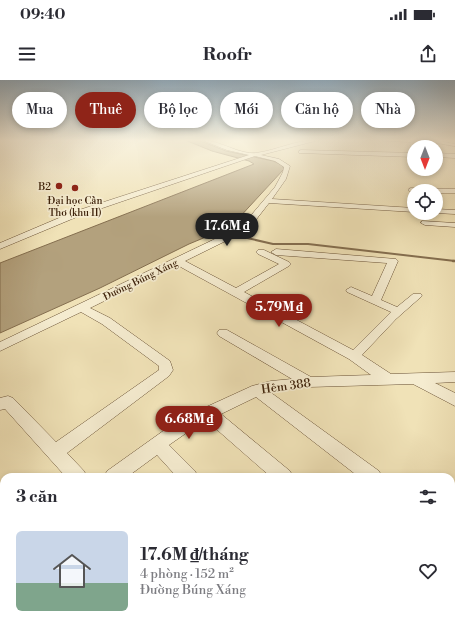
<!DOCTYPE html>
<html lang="vi">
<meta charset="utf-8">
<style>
:root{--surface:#fff;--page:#f2f2f3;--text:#2b2b33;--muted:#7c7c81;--line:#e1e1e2;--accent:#8f2418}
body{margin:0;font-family:"Libre Bodoni",serif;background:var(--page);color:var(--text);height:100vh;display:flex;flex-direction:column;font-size:15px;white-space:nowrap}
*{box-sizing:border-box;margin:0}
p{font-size:13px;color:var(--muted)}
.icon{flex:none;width:22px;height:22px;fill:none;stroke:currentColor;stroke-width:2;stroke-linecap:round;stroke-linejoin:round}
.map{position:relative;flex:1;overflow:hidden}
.side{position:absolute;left:0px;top:393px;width:455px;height:156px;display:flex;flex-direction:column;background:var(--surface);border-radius:12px 12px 0 0;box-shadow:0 2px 6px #0003}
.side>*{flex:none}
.top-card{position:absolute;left:12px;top:12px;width:431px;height:36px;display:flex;gap:8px}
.needle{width:26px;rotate:180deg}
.buttons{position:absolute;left:407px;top:60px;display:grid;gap:8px}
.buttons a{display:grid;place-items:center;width:36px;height:36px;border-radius:50%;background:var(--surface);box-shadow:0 2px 6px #0003;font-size:20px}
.price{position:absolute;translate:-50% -34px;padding:0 9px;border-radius:14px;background:var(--accent);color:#fff;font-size:13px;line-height:26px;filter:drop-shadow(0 1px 2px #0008)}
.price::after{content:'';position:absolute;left:50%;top:24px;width:12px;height:9px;margin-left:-6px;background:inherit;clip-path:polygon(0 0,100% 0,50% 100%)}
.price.current{background:#222;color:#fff}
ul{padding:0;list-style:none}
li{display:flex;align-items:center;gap:12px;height:100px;padding:0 16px}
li+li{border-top:1px solid var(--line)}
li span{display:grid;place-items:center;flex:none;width:112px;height:80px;border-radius:6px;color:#555}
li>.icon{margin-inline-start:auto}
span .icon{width:48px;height:48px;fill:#fffc;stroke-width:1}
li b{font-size:17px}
h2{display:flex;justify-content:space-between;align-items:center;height:48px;padding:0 16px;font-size:17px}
.tag{padding:0 14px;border-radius:18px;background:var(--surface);box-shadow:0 2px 6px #0003;font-size:14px;line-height:36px}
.tag.current{background:var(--accent);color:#fff}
.status{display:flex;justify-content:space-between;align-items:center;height:28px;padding:0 20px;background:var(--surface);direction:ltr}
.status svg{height:11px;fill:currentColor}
header{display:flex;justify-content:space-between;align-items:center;height:52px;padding:0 16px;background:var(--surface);font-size:18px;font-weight:700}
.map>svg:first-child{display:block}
.water{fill:#b3a17d;stroke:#846e4f}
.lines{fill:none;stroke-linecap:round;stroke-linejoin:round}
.stream-far1{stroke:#846e4f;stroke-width:2}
.stream{stroke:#846e4f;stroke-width:2.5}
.minor-casing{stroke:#6a5236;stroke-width:1}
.minor{fill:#f5ecd0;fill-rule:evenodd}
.poi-dot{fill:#8f2418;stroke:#f5ecd0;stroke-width:1.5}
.labels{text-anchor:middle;stroke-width:3.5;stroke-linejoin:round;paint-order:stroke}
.far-poi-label{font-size:10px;fill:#3e220b;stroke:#f5ecd0;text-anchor:end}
.far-street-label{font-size:10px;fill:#3e220b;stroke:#f5ecd0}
.street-label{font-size:12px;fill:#3e220b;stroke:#f5ecd0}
</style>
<div class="status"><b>09:40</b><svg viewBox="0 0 49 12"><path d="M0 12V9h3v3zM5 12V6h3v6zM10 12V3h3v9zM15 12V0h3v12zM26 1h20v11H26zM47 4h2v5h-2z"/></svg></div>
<header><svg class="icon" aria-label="menu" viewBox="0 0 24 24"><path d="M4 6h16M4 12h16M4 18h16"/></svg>Roofr<svg class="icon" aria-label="share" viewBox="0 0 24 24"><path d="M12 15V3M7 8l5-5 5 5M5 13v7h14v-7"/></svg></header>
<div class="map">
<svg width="455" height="549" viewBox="0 0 455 549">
<rect width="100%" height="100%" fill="#f0e2b7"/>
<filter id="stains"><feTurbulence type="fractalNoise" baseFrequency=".005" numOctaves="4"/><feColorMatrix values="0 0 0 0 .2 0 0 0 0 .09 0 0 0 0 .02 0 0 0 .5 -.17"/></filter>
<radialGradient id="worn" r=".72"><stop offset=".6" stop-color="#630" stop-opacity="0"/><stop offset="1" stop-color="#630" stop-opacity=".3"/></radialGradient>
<path class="water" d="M185 60H198L226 71 273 81 282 85 284 89 237 140 225 149 189 164 100 208 0 253V183L254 84 249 81 212 71Z"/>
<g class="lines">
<path class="stream-far1" d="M210 154 228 155
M234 155 273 164H308L455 181"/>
<path class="stream" d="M453 181H455"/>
<g class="minor-casing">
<path id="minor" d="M202 60C219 60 240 75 256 73 278 70 294 60 319 60L261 75 279 79 290 86 286 99 272 119 414 128V132L269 123 248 150 185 181 236 208 279 184 258 174 256 172 258 170H264L289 182 291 184 289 186 244 212 353 270 391 232 347 212 346 210 351 207 372 216 387 183 276 175 271 172 276 169 396 179 398 181 381 220 397 227 413 214H421L422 216 396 239 362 275 391 294 455 292V302L435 303 455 313V326L413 304 309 307 270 312 379 391 382 397H359L256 317 221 334 290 391 293 397H271L207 341 192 349 169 365 195 391 198 397H177L157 375 127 397H104L107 391 180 339 252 306 271 301 292 299 219 256 217 253 219 250H227L311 297 371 295 349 279 177 185 90 228 110 238 170 281 173 290 169 296 67 373 84 391 87 397H66L5 329 0 330V318L8 316 13 318 56 362 159 290V286L102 244 81 232 0 271V262L242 146 275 107 283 92 284 87 275 81 255 76 79 136 0 169V163L73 132 249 75 227 70Z
M370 60H413V61L411 62Z
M420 60H434L455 64V66Z
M301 70 414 73V77L299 73V71Z
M436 73 455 74V78L436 77Z
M411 108 455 109V113H436V111H409V109Z
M436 129 455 130V134L435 133Z
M422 141 455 143V147L425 145 421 143Z
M451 442 455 444V465L451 463Z
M4 462V484L0 485V463Z
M119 545H144L146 549H121Z
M319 545H344L346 549H321Z"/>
</g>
<use href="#minor" class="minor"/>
</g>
<linearGradient id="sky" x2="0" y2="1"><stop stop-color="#93acbd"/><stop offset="0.44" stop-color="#f8f2df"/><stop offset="1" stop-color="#f8f2df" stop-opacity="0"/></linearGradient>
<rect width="455" height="137" fill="url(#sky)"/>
<g class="poi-dot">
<circle cx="59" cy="106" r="4"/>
<circle cx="75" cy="108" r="4"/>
</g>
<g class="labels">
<g class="far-poi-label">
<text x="51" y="110">B2</text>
<text x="75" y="124" text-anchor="middle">Đại học Cần<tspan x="75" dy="12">Thơ (khu II)</tspan></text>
</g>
<g class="far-street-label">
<text transform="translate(140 199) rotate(-26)" y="4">Đường Búng Xáng</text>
</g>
<g class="street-label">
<text transform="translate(286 306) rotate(-8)" y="4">Hẻm 388</text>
</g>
</g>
<rect width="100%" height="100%" filter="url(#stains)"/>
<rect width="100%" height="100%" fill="url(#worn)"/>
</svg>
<div class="buttons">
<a><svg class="needle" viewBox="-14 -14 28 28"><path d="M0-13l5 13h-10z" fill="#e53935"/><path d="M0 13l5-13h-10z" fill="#7c7c81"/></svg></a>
<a><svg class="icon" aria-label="locate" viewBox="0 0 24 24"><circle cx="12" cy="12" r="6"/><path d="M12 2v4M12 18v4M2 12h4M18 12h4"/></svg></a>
</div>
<b class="price current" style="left:227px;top:167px">17.6M ₫</b>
<b class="price" style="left:279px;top:248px">5.79M ₫</b>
<b class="price" style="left:189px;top:360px">6.68M ₫</b>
<div class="top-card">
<a class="tag">Mua</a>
<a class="tag current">Thuê</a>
<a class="tag">Bộ lọc</a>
<a class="tag">Mới</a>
<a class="tag">Căn hộ</a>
<a class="tag">Nhà</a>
</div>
<section class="side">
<h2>3 căn<svg class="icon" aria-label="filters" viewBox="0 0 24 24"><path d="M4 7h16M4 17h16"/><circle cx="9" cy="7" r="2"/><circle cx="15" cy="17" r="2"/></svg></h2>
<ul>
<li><span style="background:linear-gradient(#c9d6e8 65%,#7fa58c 0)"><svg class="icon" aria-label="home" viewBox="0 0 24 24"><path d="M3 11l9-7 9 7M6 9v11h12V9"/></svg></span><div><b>17.6M ₫/tháng</b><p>4 phòng · 152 m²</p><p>Đường Búng Xáng</p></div><svg class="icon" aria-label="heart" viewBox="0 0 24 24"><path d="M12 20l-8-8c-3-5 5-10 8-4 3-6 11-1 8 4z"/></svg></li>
</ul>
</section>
</div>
